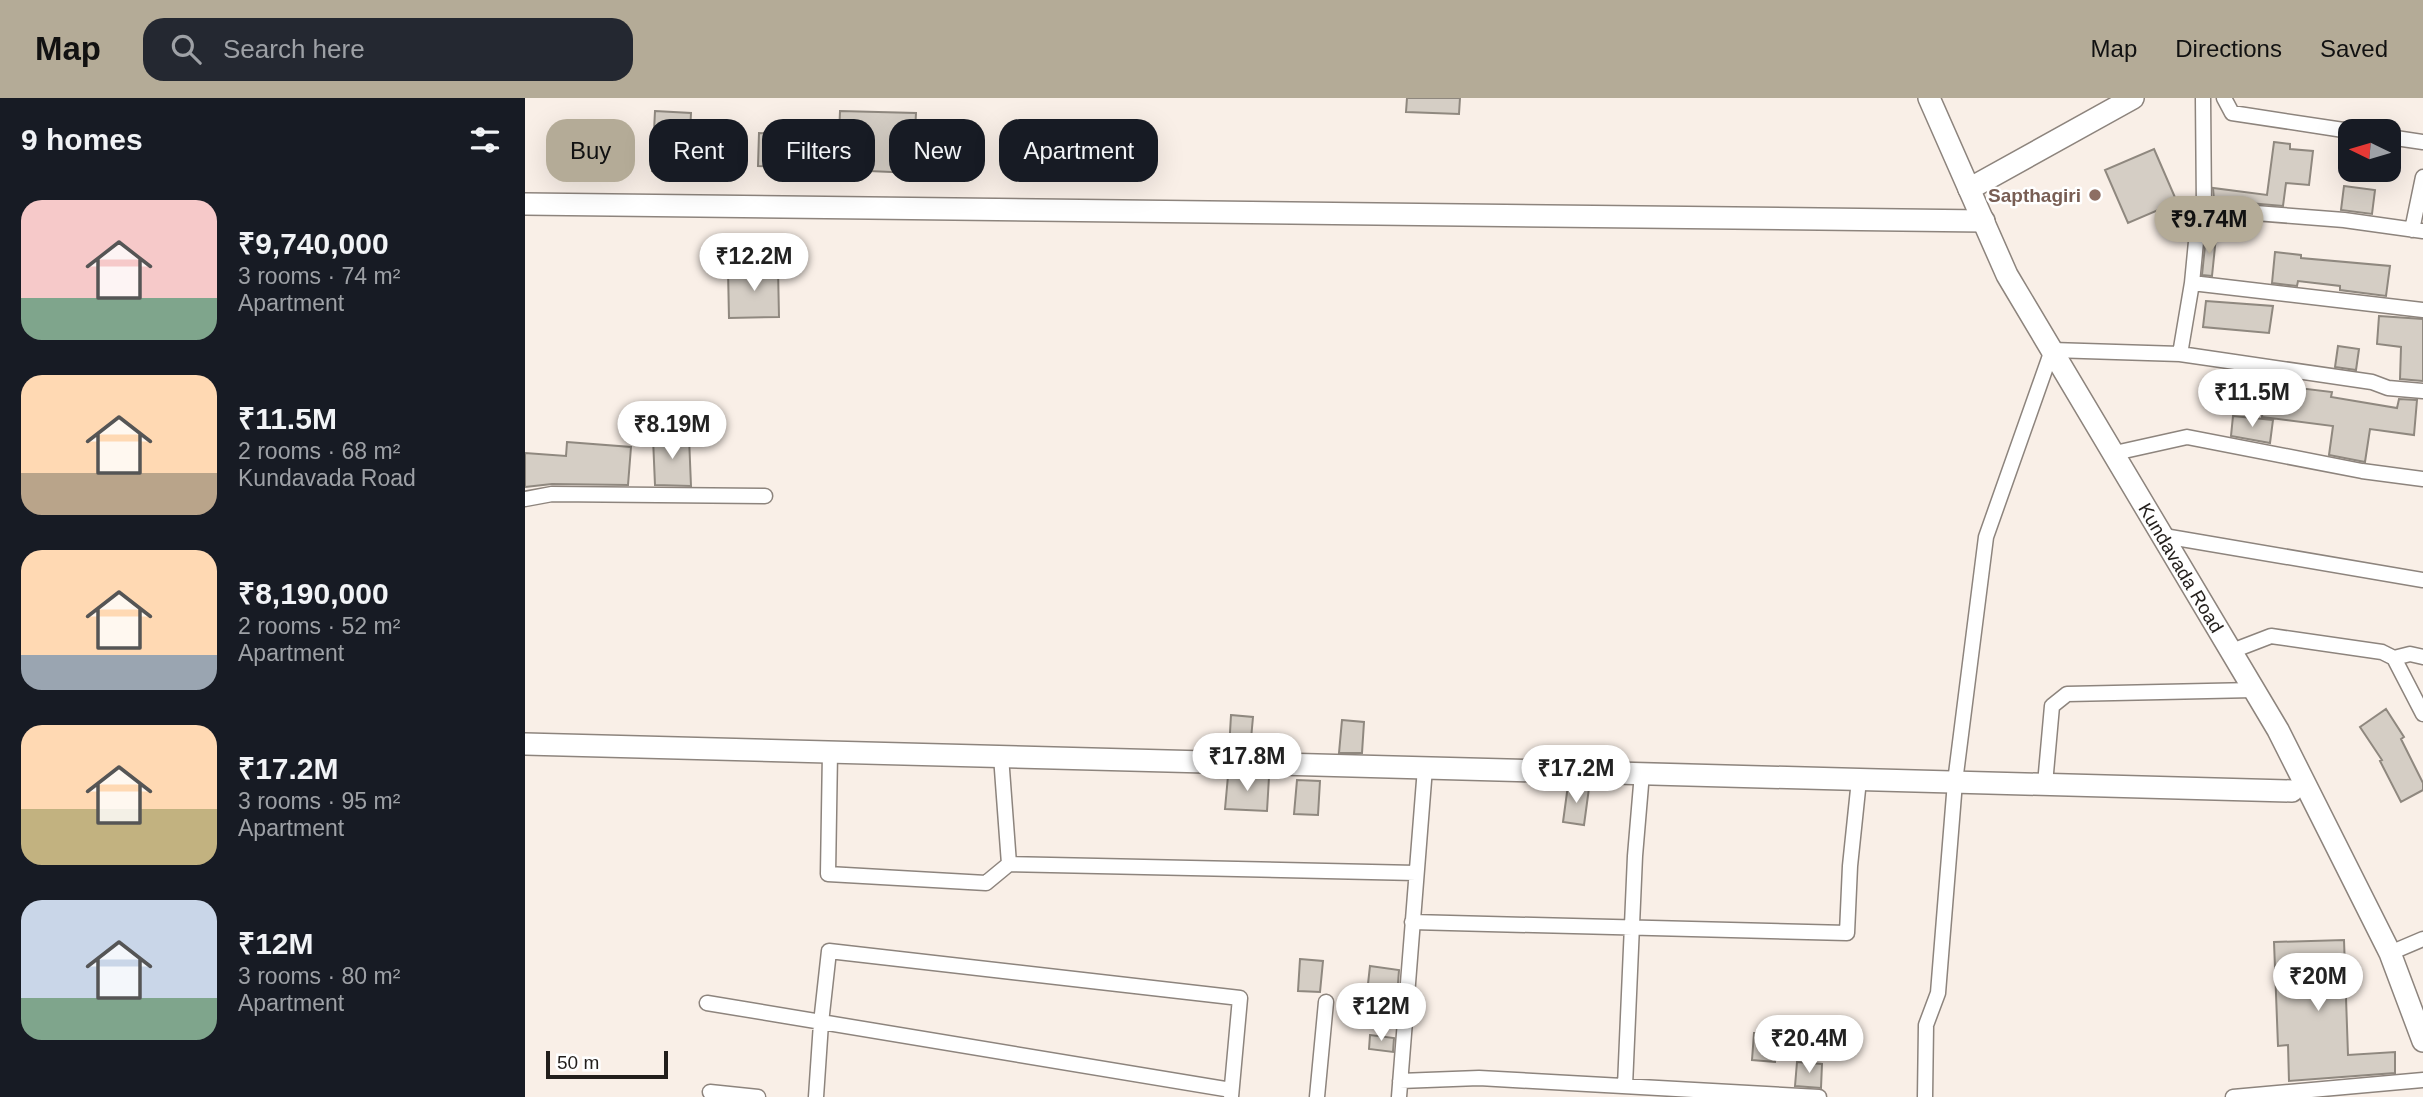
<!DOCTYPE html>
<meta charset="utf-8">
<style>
:root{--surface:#171b24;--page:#242831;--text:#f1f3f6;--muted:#9ea1a6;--accent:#b4ab97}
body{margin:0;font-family:Arial,sans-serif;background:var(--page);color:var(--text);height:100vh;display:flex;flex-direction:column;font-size:26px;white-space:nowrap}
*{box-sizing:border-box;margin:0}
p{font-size:23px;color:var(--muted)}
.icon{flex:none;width:38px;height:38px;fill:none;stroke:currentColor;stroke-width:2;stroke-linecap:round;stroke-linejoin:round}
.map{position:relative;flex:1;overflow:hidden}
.details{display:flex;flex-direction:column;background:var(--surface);width:525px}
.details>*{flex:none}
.guide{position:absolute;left:21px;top:21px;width:665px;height:63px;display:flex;gap:14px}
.needle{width:46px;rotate:275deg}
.fabs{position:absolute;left:1813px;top:21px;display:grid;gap:14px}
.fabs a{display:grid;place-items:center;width:63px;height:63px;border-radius:14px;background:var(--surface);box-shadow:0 7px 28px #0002;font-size:35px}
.scale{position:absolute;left:21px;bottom:18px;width:122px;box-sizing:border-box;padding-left:7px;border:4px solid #221e1b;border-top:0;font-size:19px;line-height:24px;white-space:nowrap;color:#221e1b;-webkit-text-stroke:5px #fff;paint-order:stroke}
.price{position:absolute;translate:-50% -60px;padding:0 16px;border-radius:24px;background:#fff;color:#222;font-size:23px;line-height:46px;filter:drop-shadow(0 2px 4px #0008)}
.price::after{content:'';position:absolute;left:50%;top:42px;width:21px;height:16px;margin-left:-10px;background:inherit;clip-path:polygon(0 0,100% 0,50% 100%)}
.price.active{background:var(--accent);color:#111}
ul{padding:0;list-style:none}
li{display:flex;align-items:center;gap:21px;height:175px;padding:0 21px}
li span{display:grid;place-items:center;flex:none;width:196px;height:140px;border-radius:21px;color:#555}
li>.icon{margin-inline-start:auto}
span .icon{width:84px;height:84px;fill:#fffc;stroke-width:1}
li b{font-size:30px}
h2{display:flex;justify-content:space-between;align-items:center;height:84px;padding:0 21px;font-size:30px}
.tag{padding:0 24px;border-radius:21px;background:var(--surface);box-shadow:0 7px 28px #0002;font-size:24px;line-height:63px}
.tag.active{background:var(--accent);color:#111}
header{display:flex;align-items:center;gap:42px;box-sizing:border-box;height:98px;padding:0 35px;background:var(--accent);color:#111}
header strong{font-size:33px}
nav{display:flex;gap:38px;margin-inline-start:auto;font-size:24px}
.search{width:490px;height:63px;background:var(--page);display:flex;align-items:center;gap:18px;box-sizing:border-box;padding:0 24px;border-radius:21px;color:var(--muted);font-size:26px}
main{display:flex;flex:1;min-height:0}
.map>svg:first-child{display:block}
.building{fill:#d5cec5;stroke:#8f887f;stroke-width:2}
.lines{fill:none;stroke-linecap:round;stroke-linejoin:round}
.street-casing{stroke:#8d847d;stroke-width:17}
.secondary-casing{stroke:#8d847d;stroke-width:24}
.street{stroke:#fff;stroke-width:14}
.secondary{stroke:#fff;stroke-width:21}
.education-dot{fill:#8d6e63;stroke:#fff;stroke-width:2.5}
.labels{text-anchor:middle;stroke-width:5;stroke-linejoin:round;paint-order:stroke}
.education-label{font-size:19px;font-weight:bold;fill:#785e54;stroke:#fff;text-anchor:end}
.street-label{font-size:19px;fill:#221e1b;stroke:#fff}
</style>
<header>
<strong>Map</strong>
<div class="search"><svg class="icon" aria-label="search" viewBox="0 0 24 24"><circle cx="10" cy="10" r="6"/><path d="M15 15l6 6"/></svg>Search here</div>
<nav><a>Map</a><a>Directions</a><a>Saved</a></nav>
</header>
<main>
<section class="details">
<h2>9 homes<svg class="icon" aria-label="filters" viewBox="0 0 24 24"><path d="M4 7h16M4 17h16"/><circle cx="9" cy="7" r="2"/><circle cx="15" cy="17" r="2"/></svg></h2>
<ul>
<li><span style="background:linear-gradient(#f6c9c9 70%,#7fa58c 0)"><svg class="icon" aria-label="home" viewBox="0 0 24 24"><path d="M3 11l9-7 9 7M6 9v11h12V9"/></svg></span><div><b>₹9,740,000</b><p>3 rooms · 74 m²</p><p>Apartment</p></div></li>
<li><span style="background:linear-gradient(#ffd9b3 70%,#b9a48a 0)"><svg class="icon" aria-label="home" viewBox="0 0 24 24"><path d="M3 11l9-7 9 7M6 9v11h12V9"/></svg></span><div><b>₹11.5M</b><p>2 rooms · 68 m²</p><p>Kundavada Road</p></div></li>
<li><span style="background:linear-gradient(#ffd9b3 75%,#9aa5b1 0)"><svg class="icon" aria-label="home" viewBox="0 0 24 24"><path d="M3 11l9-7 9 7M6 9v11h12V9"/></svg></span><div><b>₹8,190,000</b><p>2 rooms · 52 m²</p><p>Apartment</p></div></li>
<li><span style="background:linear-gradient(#ffd9b3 60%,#c2b280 0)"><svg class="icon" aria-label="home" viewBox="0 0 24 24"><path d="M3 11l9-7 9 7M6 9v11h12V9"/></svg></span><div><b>₹17.2M</b><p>3 rooms · 95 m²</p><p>Apartment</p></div></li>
<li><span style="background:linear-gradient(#c9d6e8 70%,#7fa58c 0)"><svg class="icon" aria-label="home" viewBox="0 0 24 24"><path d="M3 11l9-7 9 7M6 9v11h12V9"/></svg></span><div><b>₹12M</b><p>3 rooms · 80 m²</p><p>Apartment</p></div></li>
</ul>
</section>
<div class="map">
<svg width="1898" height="999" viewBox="0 0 1898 999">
<rect width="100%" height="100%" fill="#f9efe7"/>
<path class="building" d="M882 0H935L934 16 881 14Z
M130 13 166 15 163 75 127 73Z
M315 13 391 15 388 75 233 68 234 35 314 38Z
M1749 44 1765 46V51L1788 53 1784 87 1761 85 1758 108 1689 102 1688 90 1742 97Z
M1629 51 1652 104 1603 125 1580 72Z
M1819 88 1850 92 1847 116 1816 112Z
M1681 138 1691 139 1687 178 1677 177Z
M1750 154 1776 157V160L1865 168 1861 198 1815 192V188L1773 183 1772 188 1747 185Z
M253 170 254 219 204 220 203 172Z
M1681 203 1748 208 1744 235 1678 229Z
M1854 218 1898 221V283L1875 281 1876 249 1852 246Z
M1813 248 1834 251 1831 272 1810 269Z
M1741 286 1807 294 1806 299 1872 310 1874 301 1892 302 1889 337 1845 331 1840 364 1804 357 1808 328 1737 319Z
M1708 318 1748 322 1745 345 1706 338Z
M164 339 166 388 130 387 128 340Z
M42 344 106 349 103 387 27 386 0 389V355L41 358Z
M1861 611 1879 639 1876 641 1898 685V692L1876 704 1855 663 1857 662 1835 629Z
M706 617 728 619 725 652H704Z
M817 622 839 624 837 655H814Z
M703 678 744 679 742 713 700 711Z
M772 682 795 683 793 717 769 716Z
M1043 687 1064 690 1059 727 1038 724Z
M1819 842 1823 957 1870 954V975L1764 983 1763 947 1753 948 1749 844Z
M775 861 798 863 795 894 773 893Z
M845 868 874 872 872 899 842 895Z
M1229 935 1252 936 1250 964 1227 962Z
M845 937 869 940 868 954 844 951Z
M1272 964 1297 966 1296 990 1270 988Z"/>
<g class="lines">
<g class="street-casing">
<path id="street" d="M1699 0 1707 15 1825 33
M1864 39 1898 44
M1679 111 1819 122 1898 133
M1887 132 1898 79
M1667 185 1898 212
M1655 256 1667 185 1673 123 1679 111 1678 0
M1590 355 1662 339 1837 373 1898 381
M0 401 27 396 240 398
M1639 438 1898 482
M1707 553 1746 538 1857 554 1869 560 1898 616
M1869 560 1885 556 1898 559
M305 654 303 776 461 785 484 766 891 775
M476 658 484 766
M1520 686 1527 608 1542 596 1729 592
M887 824 1322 835 1325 768 1334 682
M1865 855 1898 841
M182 905 706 992
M875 983 954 980 1294 999
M1100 988 1110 758 1117 675
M185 994 233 999
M291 999 296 925 304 853 715 900 706 999
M792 999 801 904
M874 999 900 670
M1400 999 1401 927 1413 895 1430 684 1461 439 1527 252 1655 256 1847 284 1863 290 1898 293
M1708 999 1898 982"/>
</g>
<g class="secondary-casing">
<g id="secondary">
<path id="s1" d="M1404 0 1482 177 1753 632 1865 855 1898 943"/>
<path d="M1444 91 1608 0"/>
<path d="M0 106 1459 123"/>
<path d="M0 646 1767 693"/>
</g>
</g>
<use href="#street" class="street"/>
<use href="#secondary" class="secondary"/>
</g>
<circle class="education-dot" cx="1570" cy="97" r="7"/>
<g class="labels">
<g class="education-label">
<text x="1556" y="104">Sapthagiri</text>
</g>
<g class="street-label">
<text dy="7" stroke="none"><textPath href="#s1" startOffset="534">Kundavada Road</textPath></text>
</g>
</g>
</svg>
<div class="fabs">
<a><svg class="needle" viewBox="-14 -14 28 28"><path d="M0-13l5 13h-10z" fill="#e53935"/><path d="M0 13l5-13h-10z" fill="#9ea1a6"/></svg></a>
</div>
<div class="scale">50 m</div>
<b class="price active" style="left:1684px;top:158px">₹9.74M</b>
<b class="price" style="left:229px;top:195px">₹12.2M</b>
<b class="price" style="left:1727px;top:331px">₹11.5M</b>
<b class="price" style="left:147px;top:363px">₹8.19M</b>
<b class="price" style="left:722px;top:695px">₹17.8M</b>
<b class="price" style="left:1051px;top:707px">₹17.2M</b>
<b class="price" style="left:1793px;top:915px">₹20M</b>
<b class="price" style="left:856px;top:945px">₹12M</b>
<b class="price" style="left:1284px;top:977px">₹20.4M</b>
<div class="guide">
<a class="tag active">Buy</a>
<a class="tag">Rent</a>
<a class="tag">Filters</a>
<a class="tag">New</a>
<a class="tag">Apartment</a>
</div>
</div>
</main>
